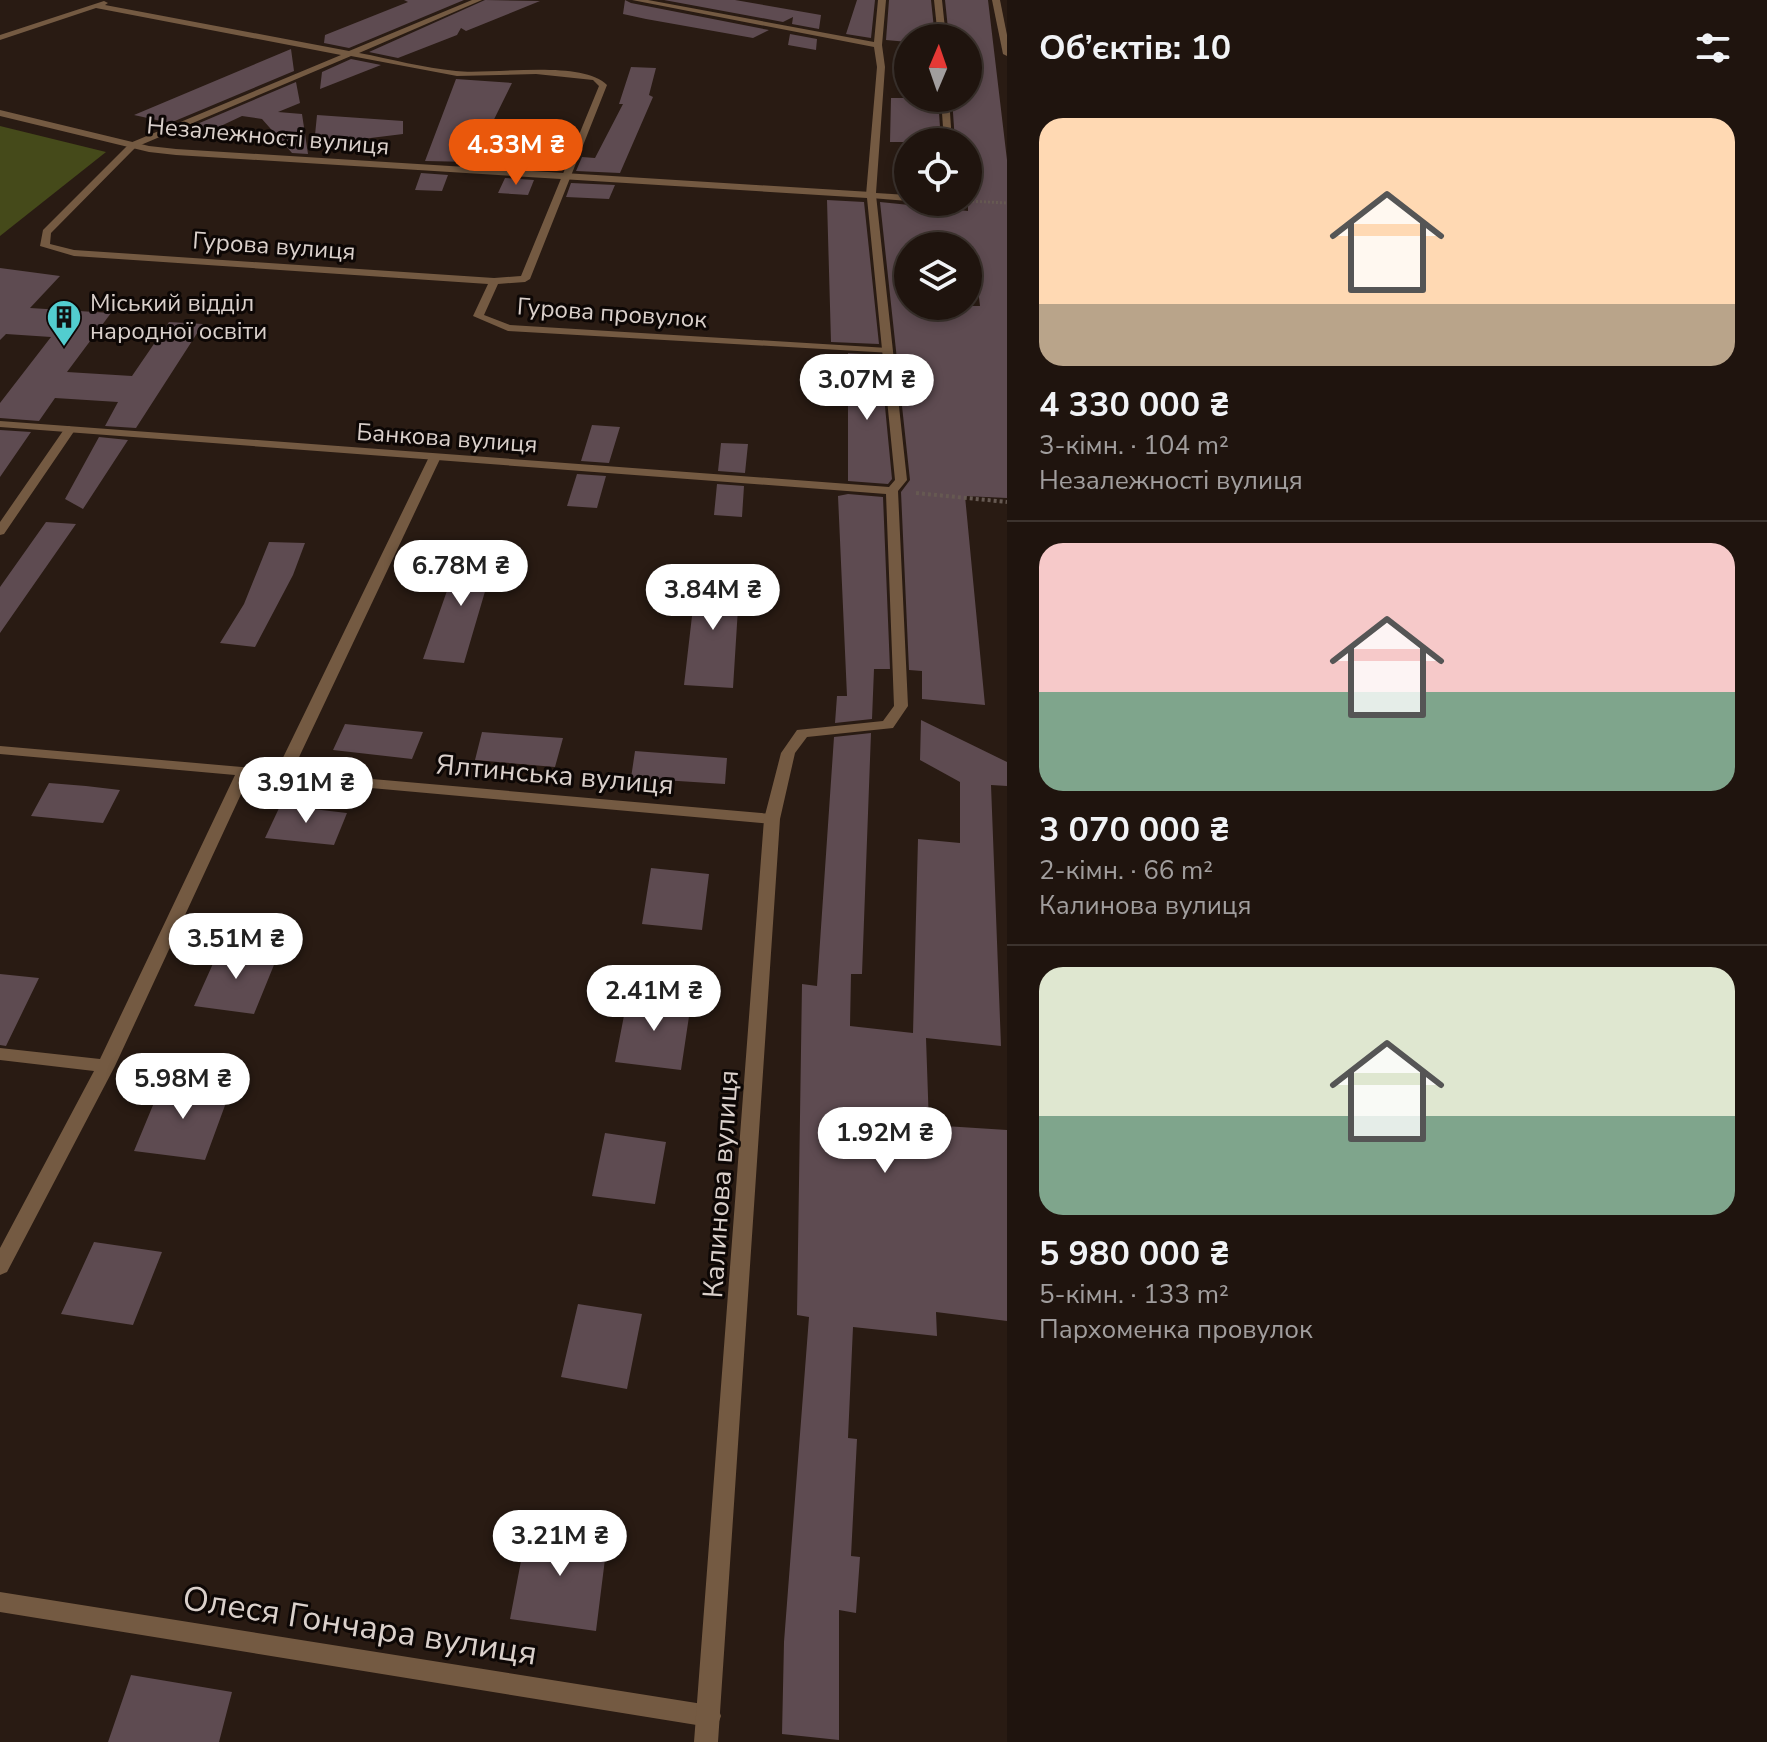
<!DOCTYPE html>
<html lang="uk">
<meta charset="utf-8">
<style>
:root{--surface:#1f140e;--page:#2c211c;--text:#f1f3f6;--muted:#a19e9e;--line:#3c332e;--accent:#ea580c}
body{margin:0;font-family:"Nunito Sans",sans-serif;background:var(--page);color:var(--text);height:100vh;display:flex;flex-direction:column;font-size:30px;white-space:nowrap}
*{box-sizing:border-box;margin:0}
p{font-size:26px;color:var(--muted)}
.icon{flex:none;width:44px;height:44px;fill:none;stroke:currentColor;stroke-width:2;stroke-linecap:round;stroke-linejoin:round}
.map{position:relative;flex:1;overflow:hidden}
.drawer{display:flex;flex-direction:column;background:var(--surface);width:760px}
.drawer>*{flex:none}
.needle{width:52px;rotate:2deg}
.buttons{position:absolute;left:894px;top:24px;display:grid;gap:16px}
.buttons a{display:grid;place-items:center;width:88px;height:88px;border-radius:50%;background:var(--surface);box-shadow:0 4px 12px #0003,0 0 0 2px var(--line);font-size:40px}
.price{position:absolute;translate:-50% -68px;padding:0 18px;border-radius:28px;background:#fff;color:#222;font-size:26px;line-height:52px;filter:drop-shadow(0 2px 4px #0008)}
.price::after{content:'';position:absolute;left:50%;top:48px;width:24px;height:18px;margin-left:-12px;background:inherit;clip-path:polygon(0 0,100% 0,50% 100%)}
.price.current{background:var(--accent);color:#fff}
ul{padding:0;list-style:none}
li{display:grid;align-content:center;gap:16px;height:424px;padding:0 32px}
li+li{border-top:2px solid var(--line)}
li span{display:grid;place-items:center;height:248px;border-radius:24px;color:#555}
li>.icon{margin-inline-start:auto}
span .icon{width:144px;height:144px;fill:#fffc;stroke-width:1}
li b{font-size:34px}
h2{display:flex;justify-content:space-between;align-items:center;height:96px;padding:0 32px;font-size:34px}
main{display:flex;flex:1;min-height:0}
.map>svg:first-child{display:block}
.green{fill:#454a1a}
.building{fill:#5e4b51;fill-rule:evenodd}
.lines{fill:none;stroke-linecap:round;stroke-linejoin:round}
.path-far1{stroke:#665952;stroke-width:3;stroke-dasharray:2 2;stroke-linecap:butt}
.path{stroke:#665952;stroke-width:4;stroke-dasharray:3 3;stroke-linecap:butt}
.service{fill:#745a42;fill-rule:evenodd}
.minor{fill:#745a42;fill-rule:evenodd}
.tertiary{fill:#745a42;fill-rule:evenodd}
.labels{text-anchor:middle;stroke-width:6;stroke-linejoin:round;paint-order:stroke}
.far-street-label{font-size:24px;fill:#dad0cb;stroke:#0d0705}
.far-poi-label{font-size:24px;fill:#dad0cb;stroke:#0d0705;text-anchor:start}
.street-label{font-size:28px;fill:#dad0cb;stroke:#0d0705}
.near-street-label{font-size:34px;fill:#dad0cb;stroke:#0d0705}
</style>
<main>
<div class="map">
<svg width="1007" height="1742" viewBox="0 0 1007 1742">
<rect width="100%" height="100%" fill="#291b13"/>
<path class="green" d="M0 126 106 152 0 236Z"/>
<path class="building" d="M404 0H464L349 48 324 43 325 35 408 2Z
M485 0 540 1 466 31 461 28 457 35 398 58 369 52Z
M625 0 631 3 769 30 753 38 646 19 623 14Z
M664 0H735L821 15 819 29 792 24 793 17 783 22Z
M857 0H875L871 38 846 34Z
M889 0H931L935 38H908V42L886 40Z
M945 0H988L1007 160V498L965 496 985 705 922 699V671L909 670 901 492 910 480 880 202 968 211V142H955L952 98H968V38H949ZM908 246H973L980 306H908Z
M790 34 817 39 816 50 788 45Z
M291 49 294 71 170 123 134 115Z
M351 59 381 65 320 89 322 72Z
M631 67 656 68 649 95 653 97 620 173 576 171 582 157 595 158 623 104H619Z
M456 79 512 83 473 162 425 161Z
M296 82 300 103 278 112 302 114 308 154 292 153 262 119 242 116 208 132 190 127Z
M891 98H938L941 142H890Z
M317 115 403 121V134L314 145Z
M517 154 544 156 539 168 511 167Z
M421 173 448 175 442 191 415 190Z
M505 178 534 180 528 195 498 193Z
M571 183 615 185 609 199 566 197Z
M827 200 864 202 879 344 831 342Z
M0 268 60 276 30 308 111 313 67 372 132 376 169 322 203 324 136 428 105 426 118 402 55 398 39 421 0 418V403L51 337 6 334 0 340Z
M848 353 880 355 892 479 888 484 848 481Z
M592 425 620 427 609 463 581 461Z
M0 430 31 432 0 477Z
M99 437 128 440 83 509 65 499Z
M721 443 748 444 745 473 718 471Z
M577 474 606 476 597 508 567 506Z
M717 484 744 486 742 517 714 515Z
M848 494 883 497 890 669H874L872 719 835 723 837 696H847L838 496Z
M46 522 76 524 0 633V587Z
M269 542 305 543 293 575 255 647 220 643 244 604Z
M461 551 496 554 464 663 423 659Z
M697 573 740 576 733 688 684 685Z
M921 720 1007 762V786L991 785 1001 1046 926 1038 929 1125 1007 1130V1321L936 1312 937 1336 853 1327 848 1438 857 1439 851 1556 860 1557 856 1613 839 1610V1740L782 1734 784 1642 809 1317 797 1315 802 984 817 986 834 737 871 733 862 974H851L850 1026 913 1033 918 839 960 843V782L920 760Z
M345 724 423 732 412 759 333 750Z
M482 732 521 735 563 738 555 767 475 760Z
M635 751 727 758 725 784 631 778Z
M49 783 86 786 120 790 103 823 31 816Z
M280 806 313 809 347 813 334 845 265 838Z
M651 868 709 874 702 930 642 924Z
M220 948 278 955 254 1014 194 1006Z
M0 974 39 978 6 1046 0 1045Z
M628 995 691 1003 681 1070 615 1062Z
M163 1081 231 1089 205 1160 134 1151Z
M605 1133 666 1142 655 1204 592 1196Z
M94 1242 162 1252 133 1325 61 1314Z
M578 1304 642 1314 627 1389 561 1377Z
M528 1524 608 1535 596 1631 510 1619Z
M131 1675 232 1692 219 1742H108Z"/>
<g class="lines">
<path class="path-far1" d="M968 201 1007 203"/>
<path class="path" d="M916 493 1007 502"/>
<path class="service" d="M992 0H1000L1007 35V56L1003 54Z"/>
<path class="minor" d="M472 0H482L359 53C391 59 424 68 456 71 492 75 582 59 607 85L530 279 525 282 498 284 484 315 510 325 888 348 893 351 892 353 508 331 473 316 488 284 74 256 40 246 43 230 130 143 341 55 96 8 0 40V35L104 1 108 3 105 5 349 51ZM351 56 457 76 536 74 593 80 599 86 521 276 494 278 74 250 50 244 51 233 136 147Z
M632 0H648L874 42 878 0H886L882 45 885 67 876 193 908 195V201L871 198 866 195 877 67 874 47Z
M934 0H942L946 38H938Z
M941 98H949L952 142H944Z
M69 426 75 430 4 534 0 535V522L65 428Z
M434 455 440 459 292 772 772 814 780 819 772 824 249 777 115 1066 7 1272 0 1275V1248L94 1071 0 1060V1048L100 1059 235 775 0 754V746L277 770 428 459Z
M0 1592 709 1705 718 1708 721 1716 718 1724 709 1727 0 1612Z"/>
<path class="tertiary" d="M0 110 149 146 176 149 871 192 876 195 907 480 898 491 908 706 893 728 807 737 795 753 780 819 718 1742H694L764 819 781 753 797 730 883 721 894 706 886 494 0 427V421L889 487 895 480 867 198 176 155 149 152 0 116Z"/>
</g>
<defs>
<g id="building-pin" transform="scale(1.8)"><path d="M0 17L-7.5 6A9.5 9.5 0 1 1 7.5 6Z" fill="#52cdcf" stroke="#0d0705"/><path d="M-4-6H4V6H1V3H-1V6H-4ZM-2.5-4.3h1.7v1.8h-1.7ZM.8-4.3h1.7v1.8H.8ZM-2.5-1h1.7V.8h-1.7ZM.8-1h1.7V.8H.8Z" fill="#111"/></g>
</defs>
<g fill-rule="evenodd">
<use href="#building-pin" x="64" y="317"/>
</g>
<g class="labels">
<g class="far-street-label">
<text transform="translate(268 136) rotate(5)" y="8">Незалежності вулиця</text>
<text transform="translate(274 246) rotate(4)" y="8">Гурова вулиця</text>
<text transform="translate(612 313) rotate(4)" y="8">Гурова провулок</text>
<text transform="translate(447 438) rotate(4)" y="8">Банкова вулиця</text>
</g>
<g class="far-poi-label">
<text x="90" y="311">Міський відділ<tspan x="90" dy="28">народної освіти</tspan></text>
</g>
<g class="street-label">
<text transform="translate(555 774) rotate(5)" y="10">Ялтинська вулиця</text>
<text transform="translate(720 1184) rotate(-86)" y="10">Калинова вулиця</text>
</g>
<g class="near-street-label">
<text transform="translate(360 1625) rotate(9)" y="12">Олеся Гончара вулиця</text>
</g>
</g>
</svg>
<div class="buttons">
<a><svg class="needle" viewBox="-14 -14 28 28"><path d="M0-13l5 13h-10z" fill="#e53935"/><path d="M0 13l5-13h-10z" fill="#a19e9e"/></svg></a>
<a><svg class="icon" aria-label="locate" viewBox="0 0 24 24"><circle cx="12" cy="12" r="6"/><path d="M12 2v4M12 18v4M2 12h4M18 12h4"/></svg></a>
<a><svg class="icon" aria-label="layers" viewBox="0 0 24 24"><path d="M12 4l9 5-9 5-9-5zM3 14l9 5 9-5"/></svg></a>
</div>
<b class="price current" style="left:516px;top:187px">4.33M ₴</b>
<b class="price" style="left:867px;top:422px">3.07M ₴</b>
<b class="price" style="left:461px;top:608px">6.78M ₴</b>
<b class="price" style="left:713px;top:632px">3.84M ₴</b>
<b class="price" style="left:306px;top:825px">3.91M ₴</b>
<b class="price" style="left:236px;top:981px">3.51M ₴</b>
<b class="price" style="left:654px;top:1033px">2.41M ₴</b>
<b class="price" style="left:183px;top:1121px">5.98M ₴</b>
<b class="price" style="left:885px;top:1175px">1.92M ₴</b>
<b class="price" style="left:560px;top:1578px">3.21M ₴</b>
</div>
<section class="drawer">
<h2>Об’єктів: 10<svg class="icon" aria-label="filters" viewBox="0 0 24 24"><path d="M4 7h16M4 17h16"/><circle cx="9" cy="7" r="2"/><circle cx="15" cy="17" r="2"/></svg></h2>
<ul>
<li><span style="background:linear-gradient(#ffd9b3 75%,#b9a48a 0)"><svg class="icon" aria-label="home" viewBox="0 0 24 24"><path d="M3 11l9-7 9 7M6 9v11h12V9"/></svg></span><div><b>4 330 000 ₴</b><p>3-кімн. · 104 m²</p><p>Незалежності вулиця</p></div></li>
<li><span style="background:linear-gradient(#f6c9c9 60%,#7fa58c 0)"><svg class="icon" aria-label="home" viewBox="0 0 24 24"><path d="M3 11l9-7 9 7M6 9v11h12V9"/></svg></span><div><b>3 070 000 ₴</b><p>2-кімн. · 66 m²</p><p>Калинова вулиця</p></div></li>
<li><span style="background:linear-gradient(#dfe7d0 60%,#7fa58c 0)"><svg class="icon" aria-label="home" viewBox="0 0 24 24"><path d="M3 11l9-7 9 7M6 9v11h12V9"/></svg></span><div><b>5 980 000 ₴</b><p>5-кімн. · 133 m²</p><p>Пархоменка провулок</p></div></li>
</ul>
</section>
</main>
